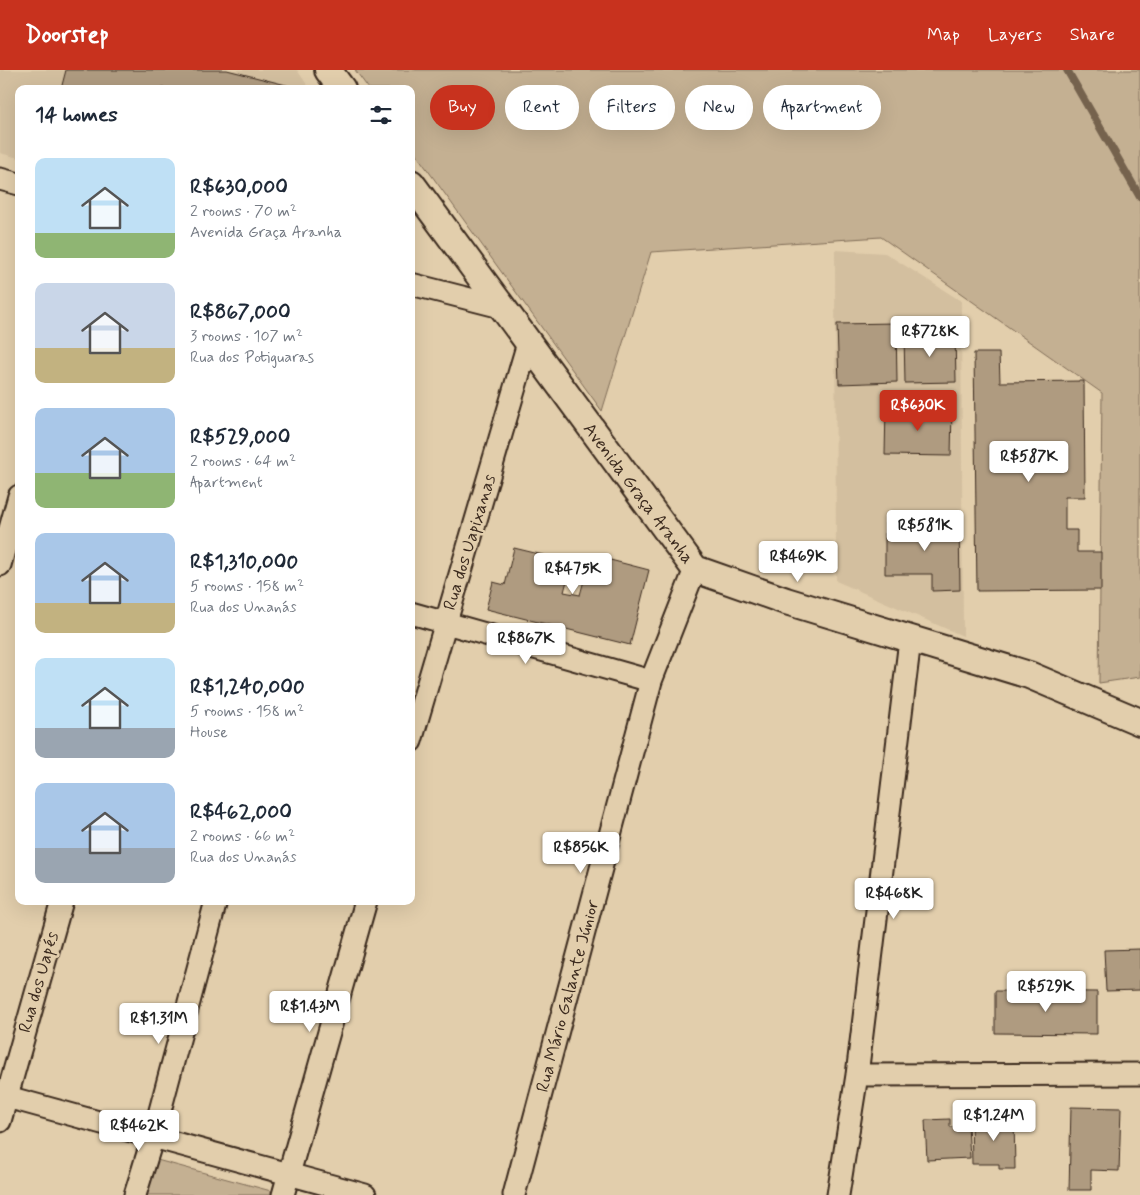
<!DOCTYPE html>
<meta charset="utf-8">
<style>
:root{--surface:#fff;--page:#f6f6f7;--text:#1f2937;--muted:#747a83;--accent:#c8321e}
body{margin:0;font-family:Mynerve,sans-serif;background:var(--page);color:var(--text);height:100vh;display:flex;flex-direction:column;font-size:19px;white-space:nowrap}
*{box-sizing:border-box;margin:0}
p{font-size:16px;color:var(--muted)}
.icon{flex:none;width:28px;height:28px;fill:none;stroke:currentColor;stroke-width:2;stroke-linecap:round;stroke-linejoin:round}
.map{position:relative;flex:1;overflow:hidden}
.side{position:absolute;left:15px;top:15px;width:400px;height:820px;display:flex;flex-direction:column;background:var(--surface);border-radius:10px;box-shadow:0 5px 20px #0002}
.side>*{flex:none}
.top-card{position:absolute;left:430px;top:15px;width:475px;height:45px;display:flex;gap:10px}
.price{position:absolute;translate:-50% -42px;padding:0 11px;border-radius:5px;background:#fff;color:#222;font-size:16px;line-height:32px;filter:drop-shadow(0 1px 2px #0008)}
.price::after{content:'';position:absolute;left:50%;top:30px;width:15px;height:11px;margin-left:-8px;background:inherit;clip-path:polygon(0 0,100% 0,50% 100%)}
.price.active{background:var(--accent);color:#fff}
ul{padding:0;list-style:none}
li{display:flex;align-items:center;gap:15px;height:125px;padding:0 20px}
li span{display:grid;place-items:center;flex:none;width:140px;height:100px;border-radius:10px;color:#555}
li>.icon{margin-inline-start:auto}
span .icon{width:60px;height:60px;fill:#fffc;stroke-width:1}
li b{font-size:21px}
h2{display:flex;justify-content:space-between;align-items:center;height:60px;padding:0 20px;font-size:21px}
.pill{padding:0 18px;border-radius:22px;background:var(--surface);box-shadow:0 5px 20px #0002;font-size:18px;line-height:45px}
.pill.active{background:var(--accent);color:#fff}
header{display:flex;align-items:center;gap:30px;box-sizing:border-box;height:70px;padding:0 25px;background:var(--accent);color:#fff}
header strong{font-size:24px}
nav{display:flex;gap:28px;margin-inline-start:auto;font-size:18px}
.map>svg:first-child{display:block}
.built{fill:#d3bf9f}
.green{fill:#c4b092;stroke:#806d58}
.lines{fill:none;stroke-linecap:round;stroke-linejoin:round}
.stream{stroke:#74624e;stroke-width:8}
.building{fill:#af9b80;stroke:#3b2a1e}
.minor-casing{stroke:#3b2a1e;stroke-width:25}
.tertiary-casing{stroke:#3b2a1e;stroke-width:30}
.minor{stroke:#e2ceac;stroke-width:21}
.tertiary{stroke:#e2ceac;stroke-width:26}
.labels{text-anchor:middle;stroke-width:5;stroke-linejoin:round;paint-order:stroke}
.street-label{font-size:18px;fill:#3b2a1e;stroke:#e2ceac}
</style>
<header>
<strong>Doorstep</strong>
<nav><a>Map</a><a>Layers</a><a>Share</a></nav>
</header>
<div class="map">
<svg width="1140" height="1125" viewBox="0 0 1140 1125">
<rect width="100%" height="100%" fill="#e2ceac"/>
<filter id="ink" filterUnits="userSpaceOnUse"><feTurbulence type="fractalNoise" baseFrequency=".02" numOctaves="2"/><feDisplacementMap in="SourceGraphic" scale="10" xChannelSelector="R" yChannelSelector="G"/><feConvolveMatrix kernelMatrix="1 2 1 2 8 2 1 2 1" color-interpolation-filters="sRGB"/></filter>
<g filter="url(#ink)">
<path class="built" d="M0 0H297L310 19H19V88L0 83Z
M835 180 885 183 961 231 963 566 836 511Z"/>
<path class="green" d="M355 0H1140V607L1099 613 1102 323 881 167 651 182 602 341 411 77V19H369Z
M157 1090 271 1121V1125H145Z"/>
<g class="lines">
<path class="stream" d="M1067 0 1140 127"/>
</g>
<path class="building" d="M66 0H227L294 17 61 19Z
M896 253 897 312 839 314 837 254Z
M955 263 956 312 905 313 904 264Z
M974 283H999L1000 312 1084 311 1085 427H1065V460H1077V482H1101V520L977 521Z
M886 337 952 338 951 386 885 385Z
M959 452 960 520 932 521V504H885V453Z
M514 478 572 492 564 522 580 525 591 485 649 500 630 575 486 539 493 512 505 515Z
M1140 879V920L1106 921 1104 880Z
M995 921 1097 922V964L995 963Z
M1071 1037 1121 1038 1119 1101 1091 1100V1120H1069Z
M1014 1047 1015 1099H999V1094H972L971 1048Z
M950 1049V1057L968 1056 970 1088 927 1090 925 1050Z"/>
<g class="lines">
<g class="minor-casing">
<path id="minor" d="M0 109 19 114
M411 214 501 237
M0 495 19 426
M411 543 651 611
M411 671 528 273
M857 1005 1140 1004
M0 1025 365 1125
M0 1051 62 831
M135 1125 153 1067 216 831
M283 1125 366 831
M514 1125 651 611 695 499
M838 1125 857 1005 910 570"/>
</g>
<g class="tertiary-casing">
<path id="tertiary" d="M328 0 342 19
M411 113 695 499 786 531 1029 605 1140 652"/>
</g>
<use href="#minor" class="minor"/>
<use href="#tertiary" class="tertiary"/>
</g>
</g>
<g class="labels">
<g class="street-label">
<text transform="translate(639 423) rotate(53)" y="6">Avenida Graça Aranha</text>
<text transform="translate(469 472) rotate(-73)" y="6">Rua dos Uapixanas</text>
<text transform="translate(38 912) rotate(-74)" y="6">Rua dos Uapés</text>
<text transform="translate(567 926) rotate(-75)" y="6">Rua Mário Galante Júnior</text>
</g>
</g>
</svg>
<b class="price" style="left:930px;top:288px">R$728K</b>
<b class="price active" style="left:918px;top:362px">R$630K</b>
<b class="price" style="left:1029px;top:413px">R$587K</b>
<b class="price" style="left:925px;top:482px">R$581K</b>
<b class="price" style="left:798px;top:513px">R$469K</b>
<b class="price" style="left:573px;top:525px">R$475K</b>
<b class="price" style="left:526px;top:595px">R$867K</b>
<b class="price" style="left:581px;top:804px">R$856K</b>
<b class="price" style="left:894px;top:850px">R$468K</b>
<b class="price" style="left:1046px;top:943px">R$529K</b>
<b class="price" style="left:310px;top:963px">R$1.43M</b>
<b class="price" style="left:159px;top:975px">R$1.31M</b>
<b class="price" style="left:994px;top:1072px">R$1.24M</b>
<b class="price" style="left:139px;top:1082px">R$462K</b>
<div class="top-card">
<a class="pill active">Buy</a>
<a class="pill">Rent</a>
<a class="pill">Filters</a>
<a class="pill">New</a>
<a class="pill">Apartment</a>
</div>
<section class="side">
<h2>14 homes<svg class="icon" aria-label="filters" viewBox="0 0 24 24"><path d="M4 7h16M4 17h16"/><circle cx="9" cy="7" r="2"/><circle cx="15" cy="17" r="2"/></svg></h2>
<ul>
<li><span style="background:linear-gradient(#bfe0f5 75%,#8fb573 0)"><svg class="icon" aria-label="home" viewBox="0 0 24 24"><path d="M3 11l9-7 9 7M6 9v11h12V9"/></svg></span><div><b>R$630,000</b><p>2 rooms · 70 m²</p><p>Avenida Graça Aranha</p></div></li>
<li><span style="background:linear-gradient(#c9d6e8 65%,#c2b280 0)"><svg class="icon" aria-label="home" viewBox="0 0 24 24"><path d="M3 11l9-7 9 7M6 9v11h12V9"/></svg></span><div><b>R$867,000</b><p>3 rooms · 107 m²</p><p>Rua dos Potiguaras</p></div></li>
<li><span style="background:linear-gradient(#a9c7e8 65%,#8fb573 0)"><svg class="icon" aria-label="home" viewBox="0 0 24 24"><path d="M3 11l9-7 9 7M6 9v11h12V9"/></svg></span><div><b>R$529,000</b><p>2 rooms · 64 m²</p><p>Apartment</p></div></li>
<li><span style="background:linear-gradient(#a9c7e8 70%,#c2b280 0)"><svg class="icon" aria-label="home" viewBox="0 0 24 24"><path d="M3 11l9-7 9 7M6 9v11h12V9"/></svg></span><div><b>R$1,310,000</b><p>5 rooms · 158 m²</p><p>Rua dos Unanás</p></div></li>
<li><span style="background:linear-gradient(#bfe0f5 70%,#9aa5b1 0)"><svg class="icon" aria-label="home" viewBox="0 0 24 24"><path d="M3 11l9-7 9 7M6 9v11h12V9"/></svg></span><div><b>R$1,240,000</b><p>5 rooms · 158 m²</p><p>House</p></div></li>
<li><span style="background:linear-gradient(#a9c7e8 65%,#9aa5b1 0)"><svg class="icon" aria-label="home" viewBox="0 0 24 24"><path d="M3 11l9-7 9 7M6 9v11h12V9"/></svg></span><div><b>R$462,000</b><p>2 rooms · 66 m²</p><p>Rua dos Unanás</p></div></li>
</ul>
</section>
</div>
